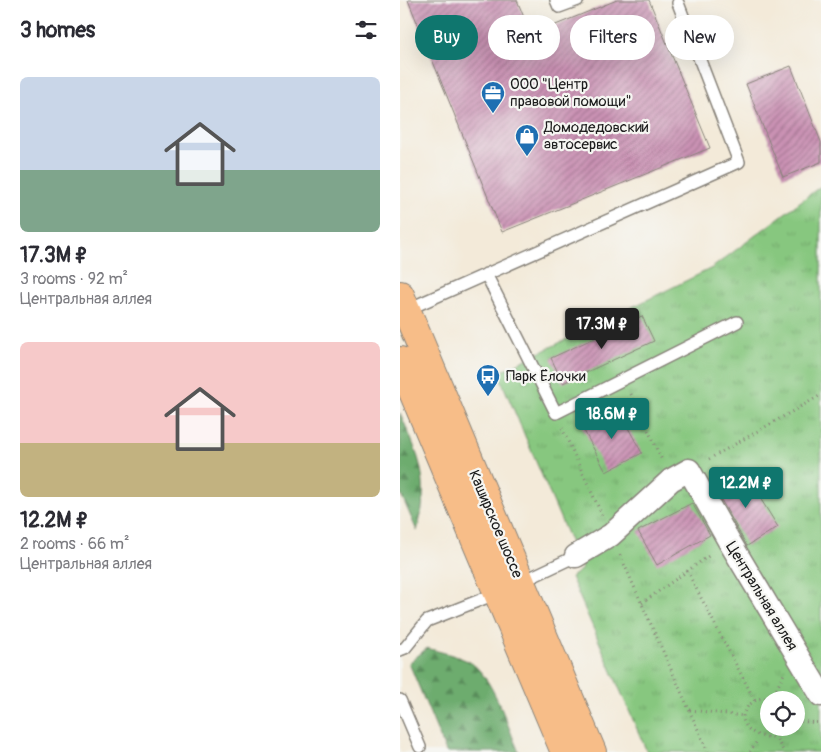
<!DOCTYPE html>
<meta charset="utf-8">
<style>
:root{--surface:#fff;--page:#f7f7f7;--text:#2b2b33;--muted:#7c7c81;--accent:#0f766e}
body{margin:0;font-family:Pangolin,sans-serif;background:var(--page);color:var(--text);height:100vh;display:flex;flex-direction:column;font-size:19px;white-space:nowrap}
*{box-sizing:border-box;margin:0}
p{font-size:16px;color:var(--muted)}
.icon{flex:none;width:28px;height:28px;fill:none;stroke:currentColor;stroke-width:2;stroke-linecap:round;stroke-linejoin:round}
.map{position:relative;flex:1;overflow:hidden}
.panel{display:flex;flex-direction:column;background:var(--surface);width:400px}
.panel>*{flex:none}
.top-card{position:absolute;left:15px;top:15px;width:330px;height:45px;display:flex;gap:10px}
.tools{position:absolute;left:360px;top:691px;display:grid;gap:10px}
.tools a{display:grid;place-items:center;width:45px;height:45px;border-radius:50%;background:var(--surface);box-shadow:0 5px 20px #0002;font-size:25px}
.price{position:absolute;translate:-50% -42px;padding:0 11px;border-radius:5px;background:var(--accent);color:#fff;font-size:16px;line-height:32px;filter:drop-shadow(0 1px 2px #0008)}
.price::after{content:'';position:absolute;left:50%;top:30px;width:15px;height:11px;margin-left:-8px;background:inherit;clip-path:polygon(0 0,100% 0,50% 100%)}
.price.active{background:#222;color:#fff}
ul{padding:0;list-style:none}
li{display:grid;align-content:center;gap:10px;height:265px;padding:0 20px}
li span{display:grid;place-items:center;height:155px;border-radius:8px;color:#555}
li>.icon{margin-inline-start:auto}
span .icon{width:90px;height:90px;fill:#fffc;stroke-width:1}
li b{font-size:21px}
h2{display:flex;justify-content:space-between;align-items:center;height:60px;padding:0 20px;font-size:21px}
.pill{padding:0 18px;border-radius:22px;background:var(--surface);box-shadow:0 5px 20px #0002;font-size:18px;line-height:45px}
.pill.active{background:var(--accent);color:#fff}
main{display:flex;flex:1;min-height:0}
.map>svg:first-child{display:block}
.forest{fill:url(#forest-firs);stroke:#446445}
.park{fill:url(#park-tufts);stroke:#52724e;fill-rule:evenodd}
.building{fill:url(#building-hatch)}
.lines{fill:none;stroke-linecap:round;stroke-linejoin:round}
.lane-casing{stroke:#88837a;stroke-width:14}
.street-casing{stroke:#88837a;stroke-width:25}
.primary-casing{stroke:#88837a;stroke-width:30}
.path{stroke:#88837a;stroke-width:3;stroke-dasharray:1 4;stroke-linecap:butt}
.lane{stroke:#fff;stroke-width:11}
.street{stroke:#fff;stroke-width:22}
.primary{stroke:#f7bd88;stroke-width:28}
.labels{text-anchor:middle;stroke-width:4.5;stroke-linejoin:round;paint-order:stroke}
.poi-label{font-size:15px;fill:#1c1c1c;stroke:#f6f6f2;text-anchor:start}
.street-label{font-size:15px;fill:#1c1c1c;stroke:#f6f6f2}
</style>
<main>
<section class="panel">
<h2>3 homes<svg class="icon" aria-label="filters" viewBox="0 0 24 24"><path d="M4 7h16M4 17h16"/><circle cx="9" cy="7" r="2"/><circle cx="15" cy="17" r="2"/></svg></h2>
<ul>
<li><span style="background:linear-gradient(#c9d6e8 60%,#7fa58c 0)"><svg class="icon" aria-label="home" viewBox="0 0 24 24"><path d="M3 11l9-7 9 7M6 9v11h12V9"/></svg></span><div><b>17.3M ₽</b><p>3 rooms · 92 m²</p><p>Центральная аллея</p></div></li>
<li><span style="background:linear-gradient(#f6c9c9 65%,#c2b280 0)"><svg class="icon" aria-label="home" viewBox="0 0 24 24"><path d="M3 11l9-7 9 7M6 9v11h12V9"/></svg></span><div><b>12.2M ₽</b><p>2 rooms · 66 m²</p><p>Центральная аллея</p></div></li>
</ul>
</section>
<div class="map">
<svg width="421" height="752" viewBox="0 0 421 752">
<defs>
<pattern id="forest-firs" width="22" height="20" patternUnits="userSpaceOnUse" patternTransform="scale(1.25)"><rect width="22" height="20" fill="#6dac6e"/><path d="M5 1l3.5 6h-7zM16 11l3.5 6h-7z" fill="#598b5a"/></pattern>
<pattern id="park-tufts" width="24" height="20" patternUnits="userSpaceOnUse" patternTransform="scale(1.25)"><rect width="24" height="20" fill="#87c77f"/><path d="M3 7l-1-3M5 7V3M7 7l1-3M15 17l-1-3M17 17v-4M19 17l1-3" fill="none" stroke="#74aa6d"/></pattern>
<pattern id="building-hatch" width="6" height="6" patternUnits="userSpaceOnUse" patternTransform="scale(1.25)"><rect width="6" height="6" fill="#ca92b4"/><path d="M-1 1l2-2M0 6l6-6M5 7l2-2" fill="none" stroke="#a37692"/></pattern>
</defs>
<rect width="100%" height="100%" fill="#f6f6f2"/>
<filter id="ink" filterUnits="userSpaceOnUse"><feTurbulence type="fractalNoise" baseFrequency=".02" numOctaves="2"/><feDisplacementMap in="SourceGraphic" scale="10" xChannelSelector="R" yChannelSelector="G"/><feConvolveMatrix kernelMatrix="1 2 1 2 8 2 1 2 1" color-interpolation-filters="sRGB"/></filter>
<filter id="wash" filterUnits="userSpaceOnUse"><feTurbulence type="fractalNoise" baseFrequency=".0096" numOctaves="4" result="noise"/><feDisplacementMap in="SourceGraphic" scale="20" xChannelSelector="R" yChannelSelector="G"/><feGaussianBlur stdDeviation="1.12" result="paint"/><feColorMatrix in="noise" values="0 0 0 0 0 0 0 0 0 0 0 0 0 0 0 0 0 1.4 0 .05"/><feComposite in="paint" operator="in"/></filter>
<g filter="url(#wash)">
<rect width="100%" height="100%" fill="#f3ead9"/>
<path class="forest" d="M0 413C20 458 31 482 17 531L0 492Z
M27 648C40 652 56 655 68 661 92 673 108 728 119 752H46L9 663Z"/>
<path class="park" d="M421 186V752H247L171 577 182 569 98 373 312 268ZM369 700H396V728H369Z"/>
<g id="blocks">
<path class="building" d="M8 0H117L131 35 217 0H249L310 148 102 232Z
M391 66 421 142V162L383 177 346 84Z
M242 316 254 341 163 383 151 358Z
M217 408 242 453 206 472 182 427Z
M344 472 378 527 347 546 315 489Z
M292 503 310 535 257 565 238 531Z"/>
</g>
</g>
<g filter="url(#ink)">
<use href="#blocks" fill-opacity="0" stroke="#88837a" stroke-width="1"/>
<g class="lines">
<g class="lane-casing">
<path id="lane" d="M156 0 159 7 178 0
M86 274 156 413 337 322
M6 310 339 162 278 3
M119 583 176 556
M0 650 5 648 27 621 98 593
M0 700 20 747"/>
</g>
<g class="street-casing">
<path id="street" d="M176 556 211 535 271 480 289 470 329 541 421 695"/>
</g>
<g class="primary-casing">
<path id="primary" d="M0 295 192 752
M0 361 165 752"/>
</g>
<path class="path" d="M231 394 262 460
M162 428 202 515
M309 459 421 395
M220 555 308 752
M287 571 355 701
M242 603 310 555
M372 698 384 674
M375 700C368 697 360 697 353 702 323 723 369 752 388 728
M290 710 344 716
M396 721 421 723
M377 740 384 752
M350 752 357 741"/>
<use href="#lane" class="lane"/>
<use href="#street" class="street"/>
<use href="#primary" class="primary"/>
</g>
</g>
<defs>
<g id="office-pin" transform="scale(1.25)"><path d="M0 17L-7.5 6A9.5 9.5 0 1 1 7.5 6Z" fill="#1f6fb2" stroke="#f6f6f2"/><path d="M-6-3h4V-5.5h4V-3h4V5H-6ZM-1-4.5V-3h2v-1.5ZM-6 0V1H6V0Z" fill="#fff"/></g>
<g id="shop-pin" transform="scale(1.25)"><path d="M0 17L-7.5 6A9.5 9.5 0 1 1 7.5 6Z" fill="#1f6fb2" stroke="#f6f6f2"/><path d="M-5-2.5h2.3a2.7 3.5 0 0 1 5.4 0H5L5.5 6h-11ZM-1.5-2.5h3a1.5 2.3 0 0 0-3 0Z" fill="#fff"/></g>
<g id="bus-pin" transform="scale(1.25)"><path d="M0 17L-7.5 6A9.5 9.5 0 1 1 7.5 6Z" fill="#1f6fb2" stroke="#f6f6f2"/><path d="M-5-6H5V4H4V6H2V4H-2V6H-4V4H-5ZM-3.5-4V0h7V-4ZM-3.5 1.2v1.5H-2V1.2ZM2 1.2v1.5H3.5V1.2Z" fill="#fff"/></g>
</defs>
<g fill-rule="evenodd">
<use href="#office-pin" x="93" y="93"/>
<use href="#shop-pin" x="127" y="136"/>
<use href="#bus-pin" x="88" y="376"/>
</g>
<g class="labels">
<g class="poi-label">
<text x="110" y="89">ООО "Центр<tspan x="110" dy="17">правовой помощи"</tspan></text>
<text x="144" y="132">Домодедовский<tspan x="144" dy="17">автосервис</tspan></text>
<text x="106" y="381">Парк Ёлочки</text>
</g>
<g class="street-label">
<text transform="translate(96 524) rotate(67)" y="5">Каширское шоссе</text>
<text transform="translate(362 596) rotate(59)" y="5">Центральная аллея</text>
</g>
</g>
</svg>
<div class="tools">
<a><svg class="icon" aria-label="locate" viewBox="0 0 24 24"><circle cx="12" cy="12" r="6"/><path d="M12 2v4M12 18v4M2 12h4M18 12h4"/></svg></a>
</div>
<b class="price active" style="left:202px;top:350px">17.3M ₽</b>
<b class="price" style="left:212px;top:440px">18.6M ₽</b>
<b class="price" style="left:346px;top:509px">12.2M ₽</b>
<div class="top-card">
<a class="pill active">Buy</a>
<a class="pill">Rent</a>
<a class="pill">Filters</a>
<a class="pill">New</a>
</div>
</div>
</main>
